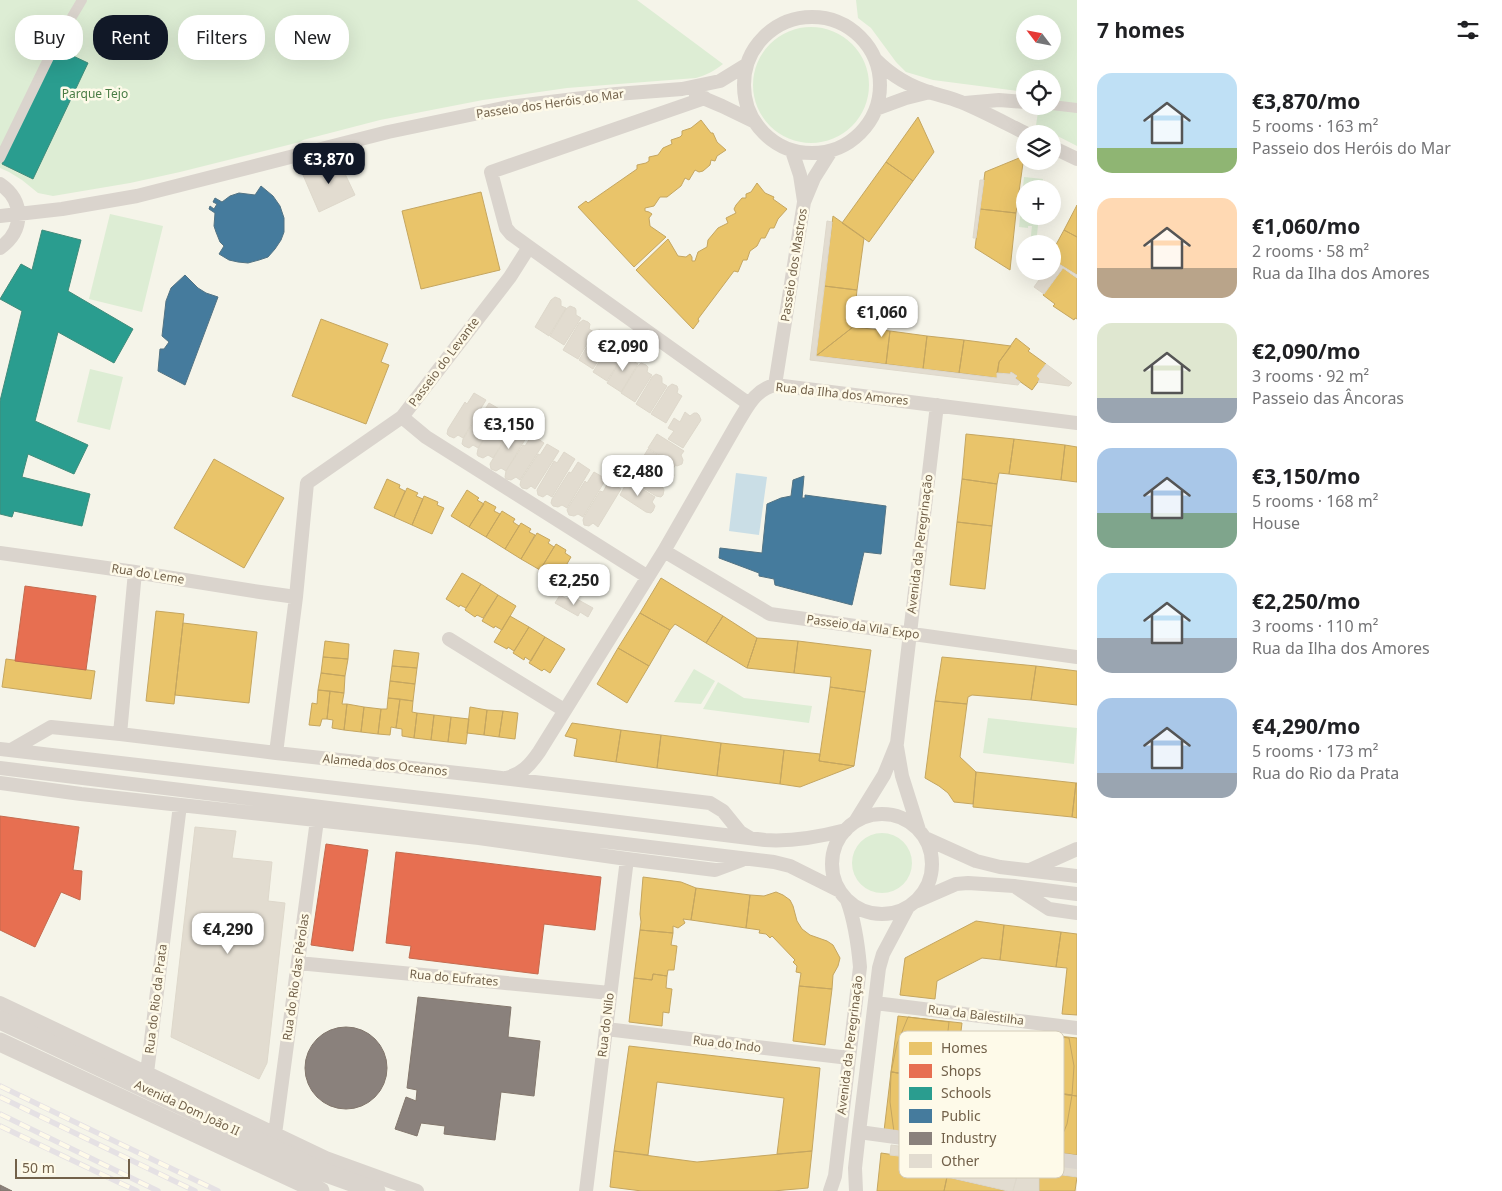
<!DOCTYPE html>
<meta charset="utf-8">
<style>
:root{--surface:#fff;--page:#f2f2f2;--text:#202124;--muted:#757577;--accent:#111827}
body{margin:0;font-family:"Noto Sans",sans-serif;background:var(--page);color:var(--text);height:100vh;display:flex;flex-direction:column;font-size:19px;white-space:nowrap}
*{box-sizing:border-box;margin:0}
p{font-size:16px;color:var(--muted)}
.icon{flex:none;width:28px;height:28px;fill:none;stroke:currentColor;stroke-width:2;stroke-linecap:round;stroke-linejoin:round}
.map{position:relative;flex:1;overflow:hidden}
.side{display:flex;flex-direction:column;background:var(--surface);width:425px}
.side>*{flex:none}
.top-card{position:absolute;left:15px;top:15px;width:475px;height:45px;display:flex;gap:10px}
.needle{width:32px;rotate:302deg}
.fabs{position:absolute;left:1016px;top:15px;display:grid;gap:10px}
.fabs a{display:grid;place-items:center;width:45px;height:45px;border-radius:50%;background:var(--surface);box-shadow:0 5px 20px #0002;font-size:25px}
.scale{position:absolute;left:15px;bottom:12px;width:115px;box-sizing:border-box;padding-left:5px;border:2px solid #72614a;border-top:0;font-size:14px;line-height:18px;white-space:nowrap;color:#72614a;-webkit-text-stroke:4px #fefae9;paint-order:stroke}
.price{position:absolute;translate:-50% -42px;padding:0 11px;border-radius:10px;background:#fff;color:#222;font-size:16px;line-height:32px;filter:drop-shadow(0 1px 2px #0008)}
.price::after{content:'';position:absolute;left:50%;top:30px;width:15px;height:11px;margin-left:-8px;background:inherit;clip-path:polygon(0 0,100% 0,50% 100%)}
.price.current{background:var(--accent);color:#fff}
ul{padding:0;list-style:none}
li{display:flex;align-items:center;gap:15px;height:125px;padding:0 20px}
li span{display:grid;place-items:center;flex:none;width:140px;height:100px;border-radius:15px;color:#555}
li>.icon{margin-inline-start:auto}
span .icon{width:60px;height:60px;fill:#fffc;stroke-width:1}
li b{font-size:21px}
h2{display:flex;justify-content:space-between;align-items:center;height:60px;padding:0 20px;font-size:21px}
.pill{padding:0 18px;border-radius:20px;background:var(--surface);box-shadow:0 5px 20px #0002;font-size:18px;line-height:45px}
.pill.current{background:var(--accent);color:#fff}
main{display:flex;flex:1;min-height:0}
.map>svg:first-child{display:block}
.green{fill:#ddedd4;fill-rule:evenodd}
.water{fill:#cadee6}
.homes{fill:#e9c46a;stroke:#c5a660}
.shops{fill:#e76f51;stroke:#c46b4f}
.schools{fill:#2a9d8f;stroke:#408b7a}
.public{fill:#457b9d;stroke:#527384}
.industry{fill:#8a817c;stroke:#83776d}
.building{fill:#e2dcd0;stroke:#ded8cb}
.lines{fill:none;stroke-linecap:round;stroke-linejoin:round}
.pedestrian{stroke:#dad4cd;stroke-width:10}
.minor{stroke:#dad4cd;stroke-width:14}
.secondary{stroke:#dad4cd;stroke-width:19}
.rail-casing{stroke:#e5e1e4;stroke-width:5.5}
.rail{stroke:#fefae9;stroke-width:4;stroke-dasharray:11;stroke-linecap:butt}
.labels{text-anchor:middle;stroke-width:5;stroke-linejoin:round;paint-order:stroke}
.park-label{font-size:12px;fill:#4a7d45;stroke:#fefae9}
.street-label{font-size:12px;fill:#72614a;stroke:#fefae9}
.key{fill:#fefae9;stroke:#d4ccb9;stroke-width:1}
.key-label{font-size:14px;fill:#72614a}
</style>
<main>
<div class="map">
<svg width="1077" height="1191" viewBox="0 0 1077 1191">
<rect width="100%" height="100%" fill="#f5f4e9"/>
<path class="green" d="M0 0H637L723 64C714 71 707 75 696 78L567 88 483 100 380 120 303 140 300 142 180 172 130 183 53 196 38 193 22 180 9 172 0 168Z
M856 0H1077V146L1036 125 1039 106H1052V79H1025V92L933 80 906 72 896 62 871 28 858 18ZM1025 24H1052V51H1025Z
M753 85a58 58 0 1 1 116 0a58 58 0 1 1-116 0Z
M1024 177 1043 179 1042 189H1025V216H1039L1036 244H1030L1032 226H1028V228L1019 227Z
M110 214 163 226 142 312 89 299Z
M90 369 123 377 110 430 77 422Z
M694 669 715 681 701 704 674 702Z
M718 682 744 698 812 706 809 723 703 709Z
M988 718 1077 728 1074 764 983 753Z
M852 863a30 30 0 1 1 60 0a30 30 0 1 1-60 0Z"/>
<path class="water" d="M736 473 767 477 759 535 729 531Z"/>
<path class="homes" d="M918 117 934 152 913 181 886 162Z
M701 120 711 133H713L717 142 726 150 717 156 715 161 711 160 710 165 703 171 699 172 695 170 689 180 685 178 681 186 667 197H660L654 206 645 208V211L649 212 652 214 649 218 650 226 666 237 634 267 578 207 586 201 588 203 637 169V165L646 163 649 161V157L658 155 663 148 672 144 671 140 680 137 682 135V131L691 128Z
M1024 156 1016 213 980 209 985 172Z
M886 162 913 181 869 242 842 223Z
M757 183 765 193 774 197 773 199 787 209 778 219 774 228H770L765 238H761L757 246 750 251 747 260H743L738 272 734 271 698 319 699 321 693 329 636 270 668 239 678 256 686 257 690 254 692 257V261H695L698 252 707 247 708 240 718 228 728 223 726 218 736 213 734 209 736 205 742 198H746V194L751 192Z
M481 192 500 270 421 289 402 211Z
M1077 205V237L1064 230Z
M980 209 1016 213 1010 270 975 248Z
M833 216 864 238 857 290 824 286Z
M1064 230 1077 237V275L1054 261 1052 263V252Z
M1063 268 1077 278V319L1075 318 1074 320 1053 306 1055 304 1043 295Z
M824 286 857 290 853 327 816 356Z
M321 319 388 344 381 362 389 365 366 424 292 396Z
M853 327 890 331 886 364 816 356Z
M890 331 927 336 923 369 886 364Z
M927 336 964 340 959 373 923 369Z
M1016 338 1030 349 1028 351 1046 364 1037 376 1040 379 1032 390 1015 378 1017 376 1011 372 1010 374 997 373 999 362Z
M964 340 1011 346 999 362 997 378 959 373Z
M966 434 1014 439 1009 474 999 473 997 484 962 479Z
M1014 439 1065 445 1061 480 1009 474Z
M1065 445 1077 447V482L1061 480Z
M214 459 284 498 244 568 174 528Z
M387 479 400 485 399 488 405 491 394 517 374 508Z
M962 479 997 484 992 526 957 522Z
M407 488 418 493 416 496 423 499 412 525 394 517Z
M467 490 479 498 477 500 484 504 469 527 451 516Z
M424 496 438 502 437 505 444 508 432 534 412 525Z
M485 501 496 507 494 511 500 514 486 537 469 527Z
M502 511 515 519 513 522 519 526 505 549 486 537Z
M957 522 992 526 985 589 950 585Z
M521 523 531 529 529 532 535 535 521 559 505 549Z
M537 533 550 540 548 543 554 547 540 570 521 559Z
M556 544 566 550 565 553 571 557 557 581 540 570Z
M462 573 481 584 466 608 460 605 459 607 446 599Z
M661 578 723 616 706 643 675 624 670 630 640 613Z
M481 584 498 595 483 618 477 615 475 617 465 610Z
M498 595 516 606 502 630 495 626 494 628 482 621Z
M156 611 184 614 174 704 146 701Z
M640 613 670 630 649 666 618 648Z
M510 616 529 627 514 651 508 647 507 649 494 642Z
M723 616 757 638 747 668 706 643Z
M183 623 257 632 249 703 175 695Z
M529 627 545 637 531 661 525 657 524 660 513 653Z
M545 637 565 649 550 673 544 669 542 671 529 663Z
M757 638 798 641 794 673 747 668Z
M325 641 349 644 348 659 323 657Z
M798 641 871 650 865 692 830 687 831 677 794 673Z
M618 648 649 666 627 703 597 684Z
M394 650 419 653 417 668 392 666Z
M323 657 348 659 345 676 321 673Z
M942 657 1036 666 1031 700 972 695 968 697 967 704 935 701Z
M6 659 95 671 91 699 2 687Z
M392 666 417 668 415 684 390 681Z
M1036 666 1077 671V705L1031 700Z
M321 673 345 676 344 693 318 690Z
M390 681 415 684 413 701 388 698Z
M830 687 865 692 854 766 819 761Z
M318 690 330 691 327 719H322L320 726 309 725 312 703 317 704Z
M330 691 344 693 342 704H347L344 730 332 728 333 720 327 719Z
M388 698 400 699 396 728 391 727 390 735 378 734 381 709H387Z
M400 699 413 701 412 712 417 713 414 738 402 736V729L396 728Z
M935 701 967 704 960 757 976 772 973 804 954 802 948 793 939 786 925 778Z
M347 704 364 707 361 732 344 730Z
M364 707 381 709 378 734 361 732Z
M470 707 487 710 484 735 467 733Z
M487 710 503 711 499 737 484 735Z
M503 711 518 713 515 739 499 737Z
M417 713 434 715 431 740 414 738Z
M434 715 451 717 448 742 431 740Z
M451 717 469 719 466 744 448 742Z
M572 723 621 730 616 762 574 756 577 739 565 736Z
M621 730 661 735 657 768 616 762Z
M661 735 721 743 717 776 657 768Z
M721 743 784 750 780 784 717 776Z
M784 750 820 754 819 761 854 766 800 787 780 784Z
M976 772 1076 783 1072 817 973 807Z
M1076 783H1077V818L1072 817Z
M643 877 681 882 696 888 691 920 683 919 685 923 678 928 673 926V933L640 930 641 922 640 914Z
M696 888 750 895 746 928 691 920Z
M776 892 783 895 790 900 793 906 797 921 802 929 810 935 827 941 833 945 840 958 838 966 833 975 832 989 799 986 801 973 796 972 797 966 793 962 795 960 772 936 770 938 766 934 759 933 760 930 746 928 750 895 764 896Z
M976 921 1004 925 1000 960 982 958 937 981 935 999 900 995 905 958Z
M1004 925 1061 932 1056 967 1000 960Z
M640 930 673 933 671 945 677 946 674 970H668L667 976 653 974 652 980 634 978Z
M1061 932 1077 934V1015L1062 1014 1067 968 1056 967Z
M653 974 667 976 666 988 672 989 669 1013 663 1012 662 1026 629 1022 634 978 652 980Z
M799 986 832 989 825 1045 793 1041Z
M898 1016 962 1023 955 1080 891 1072Z
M908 1017 949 1022 946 1048 934 1047 930 1077 891 1072 897 1044Z
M1028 1033 1077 1038V1096L1021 1089Z
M1028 1033 1069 1038 1074 1066 1072 1095 1033 1090 1037 1060 1025 1059Z
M629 1046 820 1068 812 1151 777 1154 784 1098 657 1082 648 1155 614 1151Z
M891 1072 955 1080 947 1139 884 1131Z
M891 1072 930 1077 927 1107 938 1108 935 1137 894 1132 890 1102Z
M1021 1089 1077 1096V1155L1014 1147Z
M1033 1090 1072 1095 1067 1124 1055 1153 1014 1147 1018 1119 1029 1120Z
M614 1151 697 1162 812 1151 808 1188 773 1191H642L610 1187Z
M881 1153 916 1158 914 1168 947 1177 944 1191H877Z
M1039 1172 1077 1177 1075 1191H1039Z
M947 1177 1008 1191H944Z"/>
<path class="shops" d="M25 586 96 596 86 670 15 661Z
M0 816 79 827 73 870 82 871 80 900 61 892 35 947 0 930Z
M326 844 368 850 353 951 311 945Z
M396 852 601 877 595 930 544 924 538 974 409 958 411 946 386 943Z"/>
<path class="schools" d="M56 48 88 63 33 179 2 164Z
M42 230 81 240 68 291 133 329 114 363 58 332 35 421 88 445 74 474 28 454 22 477 90 494 82 526 14 511 12 517 0 514V401L22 311 0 299 21 264 32 270Z"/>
<path class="public" d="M261 186 273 196 280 206 284 218V232L281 240 275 249 268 257 259 260 248 263 238 262 229 260 219 254 224 246 220 242 216 232 214 226 215 213 209 209 210 206 214 209 217 204 213 202 215 198 222 202 230 196 239 193 255 195Z
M185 275 198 288 206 293 218 297 185 385 158 371 160 349H164L169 342 162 336 166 301 171 288Z
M804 476 802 498H805V495L886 506 881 554 864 552 852 605 775 585 774 579 759 576V573L719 558 720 548 762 553 767 504 781 498 791 496 793 480Z"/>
<path class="industry" d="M418 997 511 1007 508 1037 540 1041 534 1096 501 1092 495 1140 444 1134 445 1126 421 1123 417 1136 395 1129 406 1097 416 1101 417 1090 407 1088Z
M305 1068a41 41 0 1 1 82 0a41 41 0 1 1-82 0Z
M0 1185 12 1191H0Z"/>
<path class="building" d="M338 159 355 195 319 212 303 175Z
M980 180H984L976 238H973Z
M827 221 832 222 816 356 997 378V373L1010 374 1011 372 1017 376 1015 378 1020 382 1018 385 810 360Z
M1054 261 1077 275V278L1063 268 1044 294 1034 287 1044 273 1046 274 1048 271H1052Z
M555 297 560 299 561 301V306L566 308 549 336 535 327 551 300Z
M570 306 575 308 576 310V315L581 318 564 345 550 336 566 309Z
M583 320 588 322 590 324 589 329 594 332 578 359 563 350 579 323Z
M599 330 604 332 606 334 605 339 610 342 593 369 579 360 595 333Z
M613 342 618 344 619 346V351L624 354 607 381 593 372 609 345Z
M628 353 632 354 634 357 633 361 638 364 621 392 607 383 623 356Z
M641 363 646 365 648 367 647 372 652 375 635 402 621 393 637 367Z
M1046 364 1072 383 1069 386 1038 382 1040 379 1037 376Z
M656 374 661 376 662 378V383L667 386 650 413 636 404 652 377Z
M672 384 677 386 678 389 677 393 682 396 666 423 651 414 668 387Z
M474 393 486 400 463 438 458 435 454 438 449 436 447 434 448 429 465 402 467 404Z
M489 403 501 410 478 448 473 445 469 448 464 446 462 444 463 439 480 412 482 414Z
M685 412 690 416 694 413H697L699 415 701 420 683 448 668 439 674 431 668 428 674 418 680 422Z
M504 413 516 420 493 458 488 455 483 458 478 456 477 454 478 449 494 422 497 424Z
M517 426 529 433 506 471 501 468 496 471 491 469 490 464 491 462 508 435 510 437Z
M657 434 684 451 681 455 683 460 682 464 677 466 675 465 648 448Z
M532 435 544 443 520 480 516 477 511 480 506 479 505 477 506 471 523 445 525 446Z
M547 444 559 451 535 489 531 486 527 489 522 488 520 485 521 480 538 454 540 455Z
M648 449 675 466 671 471 674 475 672 480 670 481 665 480 639 464Z
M564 452 575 459 552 497 547 494 543 497 538 495 537 490 538 488 554 461 557 463Z
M578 462 590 470 567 508 562 505 558 507 553 506 551 503 552 499 569 472 571 473Z
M638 465 665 482 662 486 664 490 663 495 661 497 656 496 629 479Z
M594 472 606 479 583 517 578 514 574 516 569 515 567 510 568 508 585 481 587 483Z
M628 480 655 497 652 502 655 506 653 511 651 513 646 512 620 495Z
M609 481 621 489 598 527 593 523 589 526 584 525 583 520 584 517 600 491 603 492Z
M560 595 567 599 569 597 574 600 575 598 593 608 588 617 580 612 578 616 555 603Z
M195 827 236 831 232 858 272 862 268 901 285 903 267 1063 259 1079 171 1037Z
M891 1145 953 1153 947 1177 914 1168 916 1158 890 1155Z
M953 1153 1021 1161 1013 1191H1008L947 1177Z
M1021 1161 1077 1168V1177L1039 1172V1191H1013Z"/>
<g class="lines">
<path class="pedestrian" d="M1052 105 1077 108
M0 158 54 47 82 0"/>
<path class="minor" d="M744 85a68 68 0 1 1 136 0a68 68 0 1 1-136 0Z
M876 60C891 75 911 87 932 93 942 96 951 98 961 102 983 111 1005 123 1027 134
M696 95 722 106 753 121
M965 103 999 100 1025 102
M876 109 906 98 930 92
M1052 147 1077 159
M792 151 800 175 804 201
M0 184C25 201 24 231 0 248
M0 216 62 209 137 196 388 132 508 107 616 94 682 89 720 81 746 65
M529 247 749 404
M775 385 804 202 814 178 831 151
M402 417 426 437 648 577
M664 551 770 614 1077 657
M0 553 135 572 260 592 296 597
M449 639 564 710
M120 734 135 572
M897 747 902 776 919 830
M0 749 482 805 765 840C793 842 819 837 846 830
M11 750 51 727 120 734 276 753 485 776 710 803 723 811 740 832 750 838
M276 753 296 597 307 483 402 417 510 277 529 247 511 234 506 228 491 172 705 98
M0 768 774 862 790 866 840 891
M506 778C522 774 530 765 539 752L664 551 738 422C748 406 755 390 775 385L1077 423
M0 783 81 794 479 838 627 859 715 870 742 860
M832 864a50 50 0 1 1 100 0a50 50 0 1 1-100 0Z
M855 822 884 775 897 743 937 405
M925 838 976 861 1000 867 1077 876
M1030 870 1077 849
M1017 888 1049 909 1077 913
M917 901 956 884 968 883 1014 886 1077 894
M298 963 610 993
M0 1003 326 1158 417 1191
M875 1003 1077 1028
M606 1029 849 1058
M147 1073 180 805
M859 1132 1077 1162
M275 1134 317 820
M586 1191 627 859
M830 1191 835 1176 860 967C858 944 855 922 847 900
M856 1191 855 1168 859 1132 879 968 883 954 908 907"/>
<path class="secondary" d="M0 1020 321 1171 376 1191
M0 1042 320 1191"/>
<g class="rail-casing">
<path id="rail" d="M0 1086 218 1191
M0 1097 195 1191
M0 1114 158 1191
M0 1126 137 1191"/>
</g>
<use href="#rail" class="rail"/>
</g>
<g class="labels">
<g class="park-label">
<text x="95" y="98">Parque Tejo</text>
</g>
<g class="street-label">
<text transform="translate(550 104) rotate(-8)" y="4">Passeio dos Heróis do Mar</text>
<text transform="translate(794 265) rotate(-81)" y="4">Passeio dos Mastros</text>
<text transform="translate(444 362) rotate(-53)" y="4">Passeio do Levante</text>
<text transform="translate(842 394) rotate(6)" y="4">Rua da Ilha dos Amores</text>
<text transform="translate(920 544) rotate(-83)" y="4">Avenida da Peregrinação</text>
<text transform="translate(148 574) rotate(9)" y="4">Rua do Leme</text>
<text transform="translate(863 627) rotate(8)" y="4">Passeio da Vila Expo</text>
<text transform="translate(385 765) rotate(6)" y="4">Alameda dos Oceanos</text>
<text transform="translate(296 977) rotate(-82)" y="4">Rua do Rio das Pérolas</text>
<text transform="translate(454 978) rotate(5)" y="4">Rua do Eufrates</text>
<text transform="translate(156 999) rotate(-83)" y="4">Rua do Rio da Prata</text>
<text transform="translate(976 1015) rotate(7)" y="4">Rua da Balestilha</text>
<text transform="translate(606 1025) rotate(-83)" y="4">Rua do Nilo</text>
<text transform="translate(727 1044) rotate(7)" y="4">Rua do Indo</text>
<text transform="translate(850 1045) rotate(-83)" y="4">Avenida da Peregrinação</text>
<text transform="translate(187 1108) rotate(25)" y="4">Avenida Dom João II</text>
</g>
</g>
<rect x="899" y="1031" width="165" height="147" rx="8" class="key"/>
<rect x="909" y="1042" width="23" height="13" fill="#e9c46a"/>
<rect x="909" y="1064" width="23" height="14" fill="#e76f51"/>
<rect x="909" y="1087" width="23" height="13" fill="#2a9d8f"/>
<rect x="909" y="1109" width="23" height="14" fill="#457b9d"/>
<rect x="909" y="1132" width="23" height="13" fill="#8a817c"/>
<rect x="909" y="1154" width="23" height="14" fill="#e2dcd0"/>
<g class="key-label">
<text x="941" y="1053">Homes</text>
<text x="941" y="1076">Shops</text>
<text x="941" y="1098">Schools</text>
<text x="941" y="1121">Public</text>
<text x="941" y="1143">Industry</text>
<text x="941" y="1166">Other</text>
</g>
</svg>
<div class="fabs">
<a><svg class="needle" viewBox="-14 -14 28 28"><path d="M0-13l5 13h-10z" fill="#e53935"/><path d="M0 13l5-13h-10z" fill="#757577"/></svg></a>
<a><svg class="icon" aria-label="locate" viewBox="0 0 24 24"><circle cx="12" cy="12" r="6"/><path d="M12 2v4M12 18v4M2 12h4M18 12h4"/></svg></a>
<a><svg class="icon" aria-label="layers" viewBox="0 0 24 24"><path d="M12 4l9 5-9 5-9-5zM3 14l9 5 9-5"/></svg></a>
<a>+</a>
<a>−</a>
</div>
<div class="scale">50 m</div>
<b class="price current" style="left:329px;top:185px">€3,870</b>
<b class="price" style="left:882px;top:338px">€1,060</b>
<b class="price" style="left:623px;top:372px">€2,090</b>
<b class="price" style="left:509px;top:450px">€3,150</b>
<b class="price" style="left:638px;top:497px">€2,480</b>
<b class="price" style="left:574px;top:606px">€2,250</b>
<b class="price" style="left:228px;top:955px">€4,290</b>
<div class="top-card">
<a class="pill">Buy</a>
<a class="pill current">Rent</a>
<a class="pill">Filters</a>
<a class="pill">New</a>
</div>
</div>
<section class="side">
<h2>7 homes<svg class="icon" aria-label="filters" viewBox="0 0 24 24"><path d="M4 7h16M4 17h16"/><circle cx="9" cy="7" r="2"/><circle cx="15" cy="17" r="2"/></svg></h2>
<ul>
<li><span style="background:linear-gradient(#bfe0f5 75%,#8fb573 0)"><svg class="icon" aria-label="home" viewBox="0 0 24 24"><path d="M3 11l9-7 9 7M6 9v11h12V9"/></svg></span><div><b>€3,870/mo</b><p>5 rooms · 163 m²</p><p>Passeio dos Heróis do Mar</p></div></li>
<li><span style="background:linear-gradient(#ffd9b3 70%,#b9a48a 0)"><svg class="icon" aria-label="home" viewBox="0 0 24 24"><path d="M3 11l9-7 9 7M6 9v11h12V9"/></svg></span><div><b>€1,060/mo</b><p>2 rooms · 58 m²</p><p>Rua da Ilha dos Amores</p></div></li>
<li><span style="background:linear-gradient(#dfe7d0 75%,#9aa5b1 0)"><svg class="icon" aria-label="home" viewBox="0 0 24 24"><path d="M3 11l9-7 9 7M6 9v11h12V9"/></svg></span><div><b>€2,090/mo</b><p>3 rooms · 92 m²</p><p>Passeio das Âncoras</p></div></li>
<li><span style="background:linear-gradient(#a9c7e8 65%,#7fa58c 0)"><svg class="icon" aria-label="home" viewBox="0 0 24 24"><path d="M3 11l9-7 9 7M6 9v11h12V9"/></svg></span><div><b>€3,150/mo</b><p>5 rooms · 168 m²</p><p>House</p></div></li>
<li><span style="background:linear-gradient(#bfe0f5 65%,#9aa5b1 0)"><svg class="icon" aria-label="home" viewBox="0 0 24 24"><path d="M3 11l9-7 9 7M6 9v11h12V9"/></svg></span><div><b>€2,250/mo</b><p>3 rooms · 110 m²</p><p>Rua da Ilha dos Amores</p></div></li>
<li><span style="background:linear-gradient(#a9c7e8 75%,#9aa5b1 0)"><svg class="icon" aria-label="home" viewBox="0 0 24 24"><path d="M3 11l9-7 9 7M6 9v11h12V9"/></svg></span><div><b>€4,290/mo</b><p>5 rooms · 173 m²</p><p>Rua do Rio da Prata</p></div></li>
</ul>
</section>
</main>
